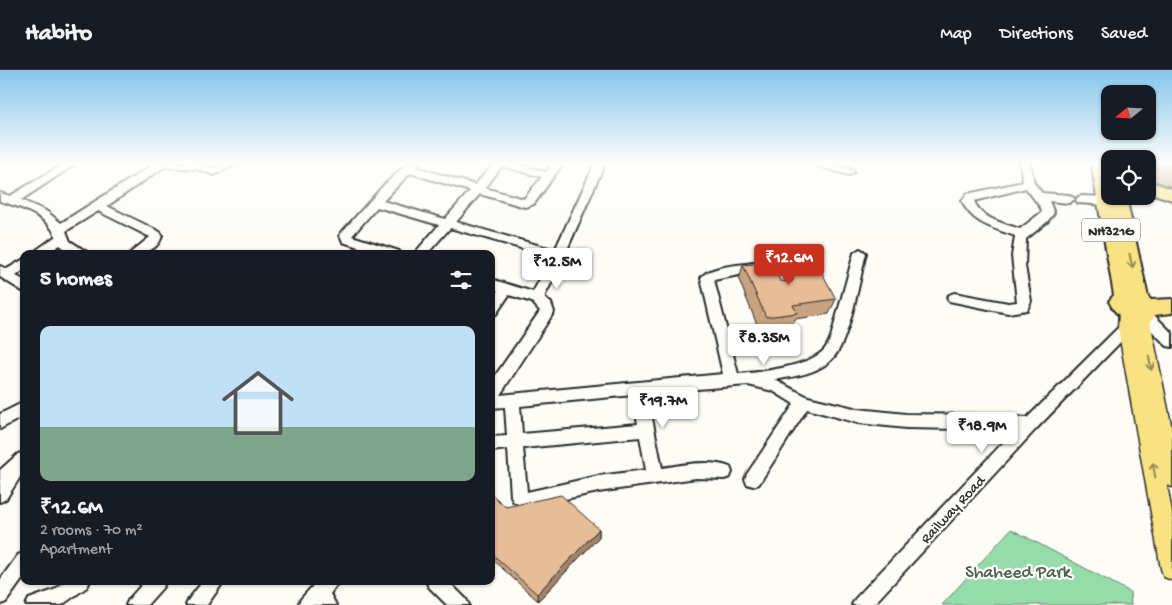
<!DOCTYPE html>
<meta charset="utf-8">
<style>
:root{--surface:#171b24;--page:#242831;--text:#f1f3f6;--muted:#9ea1a6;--line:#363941;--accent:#c8321e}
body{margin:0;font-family:"Gochi Hand",sans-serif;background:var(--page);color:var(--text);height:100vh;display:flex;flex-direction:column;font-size:19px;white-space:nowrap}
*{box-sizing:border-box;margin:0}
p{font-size:16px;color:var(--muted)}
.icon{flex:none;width:28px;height:28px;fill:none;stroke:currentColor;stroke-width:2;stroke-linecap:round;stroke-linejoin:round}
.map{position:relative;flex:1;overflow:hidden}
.sheet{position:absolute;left:20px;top:180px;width:475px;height:335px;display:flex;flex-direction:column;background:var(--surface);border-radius:10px;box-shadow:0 1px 4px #0004}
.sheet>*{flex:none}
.needle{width:32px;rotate:252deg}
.tools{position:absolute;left:1101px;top:15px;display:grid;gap:10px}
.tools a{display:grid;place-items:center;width:55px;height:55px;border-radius:10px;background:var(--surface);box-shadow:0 1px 4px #0004;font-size:25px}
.price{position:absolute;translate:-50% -42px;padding:0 11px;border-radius:5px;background:#fff;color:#222;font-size:16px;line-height:32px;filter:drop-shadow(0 1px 2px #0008)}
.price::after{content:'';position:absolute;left:50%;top:30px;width:15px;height:11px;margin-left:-8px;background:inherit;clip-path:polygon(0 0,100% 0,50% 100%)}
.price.current{background:var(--accent);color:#fff}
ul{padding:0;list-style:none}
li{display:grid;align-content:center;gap:10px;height:265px;padding:0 20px}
li span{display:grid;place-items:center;height:155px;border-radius:10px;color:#555}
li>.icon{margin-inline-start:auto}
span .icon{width:90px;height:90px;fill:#fffc;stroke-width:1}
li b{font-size:21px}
h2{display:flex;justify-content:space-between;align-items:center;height:60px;padding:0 20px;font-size:21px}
header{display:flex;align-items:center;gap:30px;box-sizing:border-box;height:70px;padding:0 25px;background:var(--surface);border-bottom:1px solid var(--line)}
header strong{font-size:24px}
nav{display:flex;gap:28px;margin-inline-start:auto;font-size:18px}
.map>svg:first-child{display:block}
.green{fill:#96dcaa;stroke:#60846a}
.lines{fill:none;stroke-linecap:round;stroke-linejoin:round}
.minor-casing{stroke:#2b2b2b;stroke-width:4}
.major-casing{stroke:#2b2b2b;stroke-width:3}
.highway-casing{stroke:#2b2b2b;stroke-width:4}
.minor{fill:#fdfcf7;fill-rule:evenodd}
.major{fill:#f8e281;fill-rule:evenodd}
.highway{fill:#f8e281;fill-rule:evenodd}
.wall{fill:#c7a382;stroke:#2b2b2b}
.shaded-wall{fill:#a2846a;stroke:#2b2b2b}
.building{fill:#e7bd97;stroke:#2b2b2b}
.oneway{stroke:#928656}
.labels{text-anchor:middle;stroke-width:4.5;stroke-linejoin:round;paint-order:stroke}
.shield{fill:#fdfcf7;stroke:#6a6a68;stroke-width:1}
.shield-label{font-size:14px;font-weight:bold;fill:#2b2b2b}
.street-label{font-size:15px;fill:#2b2b2b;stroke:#fdfcf7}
.near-park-label{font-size:18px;fill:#4b6051;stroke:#fdfcf7}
</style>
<header>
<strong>Habito</strong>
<nav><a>Map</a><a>Directions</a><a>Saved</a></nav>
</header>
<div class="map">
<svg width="1172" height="535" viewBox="0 0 1172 535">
<rect width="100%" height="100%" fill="#fdfcf7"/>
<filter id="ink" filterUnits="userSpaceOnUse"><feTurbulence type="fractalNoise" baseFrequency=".02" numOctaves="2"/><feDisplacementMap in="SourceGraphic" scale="10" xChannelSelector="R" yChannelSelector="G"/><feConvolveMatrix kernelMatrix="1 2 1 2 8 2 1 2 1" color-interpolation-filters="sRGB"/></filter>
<g filter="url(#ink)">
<path class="green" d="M1011 459 1130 522 1131 535H942Z"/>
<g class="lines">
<g class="minor-casing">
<path id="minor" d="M65 93H77L21 130 46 141 61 153 151 96 147 93H198L214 98 225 93H238L214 105 197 99 164 97 107 136 160 162 162 165C159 181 142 184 129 184L150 167 98 141 66 161 70 171 90 184H72L60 175 47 184H31L56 166C47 145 20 137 0 131V123L10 126Z
M408 93H419L416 97 475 115 494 93H513L546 102 553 93H563L534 134 529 136 525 137 480 124 456 152 555 180 595 93H605L559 198 545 225V229L551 233 554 242 500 325 723 304 701 208C709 195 745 195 760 192L764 194 766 197 764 200 714 210 738 304C761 302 806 297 823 281 827 277 829 272 831 267L854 183 860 179 866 183C860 207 849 274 832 289 817 304 795 306 775 310L808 327 858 339 906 344 991 345 1027 348 1122 254 1127 253 1132 254 1134 258 1035 360 873 535H852L855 529 1015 360 906 358 858 353 807 339 759 414 753 416 747 414 745 409 747 404 794 334 773 321 748 315 647 323 662 398C683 395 709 389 730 397L732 402 730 407 724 409 696 408 598 422 524 438 513 431 511 426 508 379 491 381V367L507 366 505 337 491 338V312L540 241 532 232 509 225 496 244 491 245V230L498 221 491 219V209L533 222 552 187 450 158 427 184H414L439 155 377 137 352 166 399 181 401 184H380L343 172 340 165 342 162 384 115ZM502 96 542 107 524 129 485 118ZM410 103 470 121 445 149 383 131ZM633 325 638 354 522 364 520 336ZM640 367 646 400 598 406 527 422 523 378Z
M814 93H829L853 100 854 102 849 105 815 95Z
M1020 93H1030L1034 113 1042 123 1069 125 1075 129 1069 133 1049 131 1054 143 1047 152 1026 169 1025 196 1031 231 1027 240 1008 243 949 231 947 228 949 225 954 223 1008 233 1017 232 1012 186 1015 166C994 158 972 154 962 131L967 124 1023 112ZM1026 118 1041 138 1042 142 1020 159C1003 153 981 149 974 131Z
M1082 126 1106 127 1112 131 1106 135 1078 133 1076 130 1078 127Z
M24 189V200L16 206 24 210V222L0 207V196L7 199Z
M1145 240 1150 241 1172 263V277L1167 276 1140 249 1138 245 1140 241Z
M24 332V346L0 359V344Z
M24 382V401L6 429 0 432V400L18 384Z
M24 482V507L6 532 0 535V510L18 485Z
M66 511H90L87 517 62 535H26L29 529 54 520Z
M145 511H166L163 517 147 535H126L129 529Z
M203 511H224L207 535H186L189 529Z
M317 511H339L330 524 336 535H298L301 529Z
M426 511H448L466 529 469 535H447L429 517Z"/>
</g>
<g class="major-casing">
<path id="major" d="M1127 235 1133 236 1135 241 1140 239 1146 241 1149 246 1172 359V417L1167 415 1172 442V510L1164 507 1161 499 1118 258 1119 241 1121 236Z"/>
</g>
<g class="highway-casing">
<path id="highway" d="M1091 93H1107L1110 110V126H1113L1114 132 1120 130 1126 132 1128 136 1148 227 1151 230 1172 229V243L1155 245 1152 250C1134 256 1116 249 1109 231L1114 225Z
M1148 111 1172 119V130L1148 122Z"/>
</g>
<use href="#minor" class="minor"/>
<use href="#major" class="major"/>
<use href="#highway" class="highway"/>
</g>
<path class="wall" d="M1148 93H1172V117L1149 109 1148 110Z
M787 189 836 229 829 244 795 249 791 258 760 262 739 210 743 195 780 211 785 212 782 204Z
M491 424 506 437 599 459V467L538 531 491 488Z"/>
<path class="shaded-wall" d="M1162 94 1149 109 1148 110 1159 96Z
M599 459V467L538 531 537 524Z"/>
<path class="building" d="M1151 93H1172V97L1162 94 1159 96Z
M813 186 836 229 793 235 797 243 766 247 743 195 772 192 780 211 792 212 794 206 787 189Z
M491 424 506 437 561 425 599 459 537 524 491 483Z"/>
<defs><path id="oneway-shaft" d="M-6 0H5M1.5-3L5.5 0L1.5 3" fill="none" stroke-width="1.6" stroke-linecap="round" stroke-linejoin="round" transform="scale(1.25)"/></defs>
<g class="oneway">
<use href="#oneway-shaft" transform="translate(1131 191) rotate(78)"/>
<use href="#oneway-shaft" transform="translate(1150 293) rotate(80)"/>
<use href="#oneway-shaft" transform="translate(1154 400) rotate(-100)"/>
</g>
</g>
<linearGradient id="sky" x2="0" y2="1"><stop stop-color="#85c5ec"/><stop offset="0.56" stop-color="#fefefb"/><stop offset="1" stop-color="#fefefb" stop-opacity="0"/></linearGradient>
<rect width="1172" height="167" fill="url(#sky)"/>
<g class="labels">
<rect class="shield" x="1082" y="148.5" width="58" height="23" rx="4"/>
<g class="shield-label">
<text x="1111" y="165">NH321G</text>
</g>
<g class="street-label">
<text transform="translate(952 439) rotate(-47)" y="5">Railway Road</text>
</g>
<g class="near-park-label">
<text x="1018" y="507">Shaheed Park</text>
</g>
</g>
</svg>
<div class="tools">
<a><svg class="needle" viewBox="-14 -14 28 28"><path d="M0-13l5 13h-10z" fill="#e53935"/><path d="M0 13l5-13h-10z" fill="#9ea1a6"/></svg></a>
<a><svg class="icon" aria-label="locate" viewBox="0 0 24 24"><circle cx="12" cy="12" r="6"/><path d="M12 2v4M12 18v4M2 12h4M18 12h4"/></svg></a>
</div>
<b class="price current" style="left:789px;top:216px">₹12.6M</b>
<b class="price" style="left:557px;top:220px">₹12.5M</b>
<b class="price" style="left:764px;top:296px">₹8.35M</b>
<b class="price" style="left:663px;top:359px">₹19.7M</b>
<b class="price" style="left:982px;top:384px">₹18.9M</b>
<section class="sheet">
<h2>5 homes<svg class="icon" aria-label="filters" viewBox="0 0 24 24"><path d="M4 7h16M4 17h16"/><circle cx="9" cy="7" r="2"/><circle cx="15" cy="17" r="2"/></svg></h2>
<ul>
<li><span style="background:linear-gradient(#bfe0f5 65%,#7fa58c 0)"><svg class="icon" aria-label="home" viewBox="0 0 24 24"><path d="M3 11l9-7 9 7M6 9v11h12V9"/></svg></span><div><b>₹12.6M</b><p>2 rooms · 70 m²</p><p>Apartment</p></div></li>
</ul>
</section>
</div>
